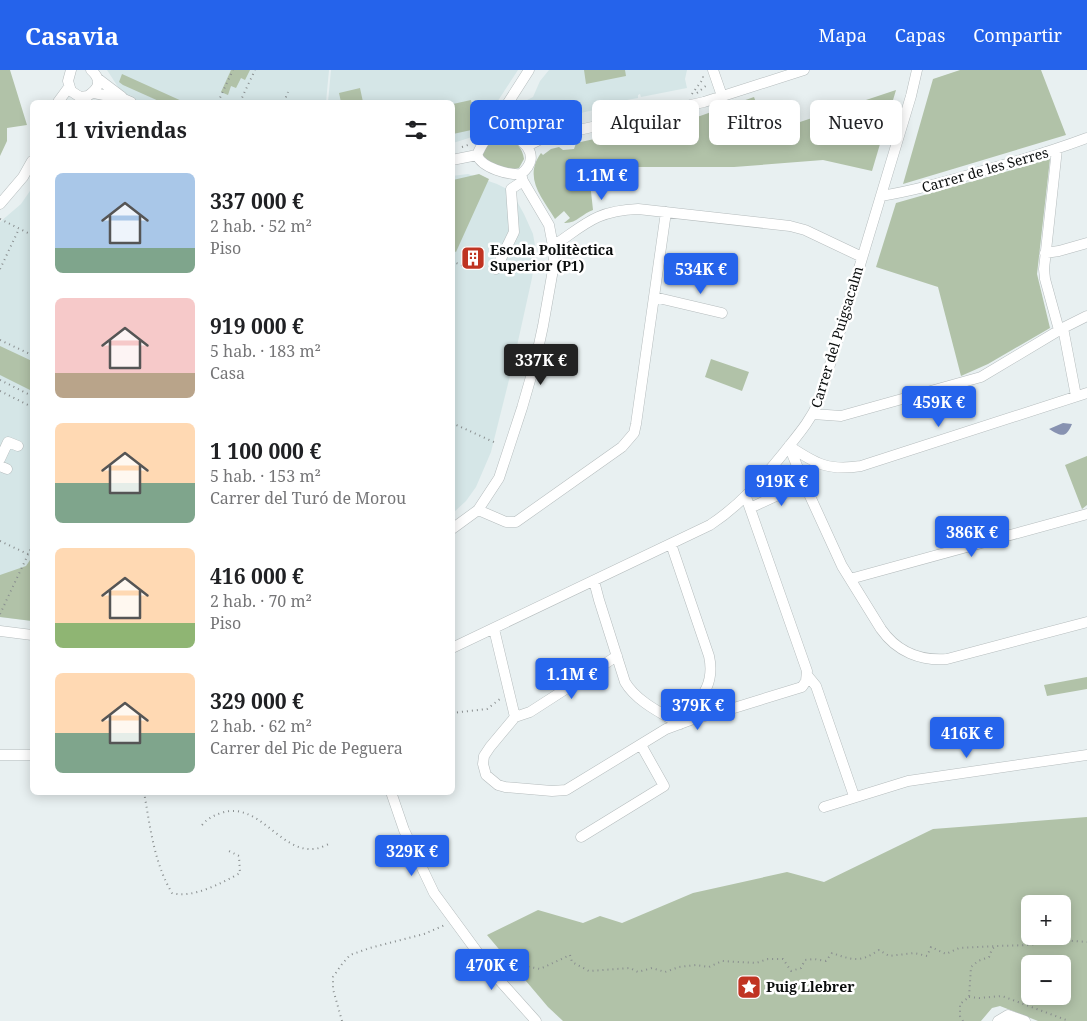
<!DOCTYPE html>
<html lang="es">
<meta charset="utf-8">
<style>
:root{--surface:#fff;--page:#f2f2f2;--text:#202124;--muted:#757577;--accent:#2563eb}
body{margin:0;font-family:"Noto Serif",serif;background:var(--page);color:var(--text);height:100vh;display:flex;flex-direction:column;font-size:19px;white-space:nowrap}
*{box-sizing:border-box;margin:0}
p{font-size:16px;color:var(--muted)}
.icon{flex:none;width:28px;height:28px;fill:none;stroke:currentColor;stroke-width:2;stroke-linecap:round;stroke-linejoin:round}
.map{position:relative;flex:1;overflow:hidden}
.sheet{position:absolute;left:30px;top:30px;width:425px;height:695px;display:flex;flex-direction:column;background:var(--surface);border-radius:8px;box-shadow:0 2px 12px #0003}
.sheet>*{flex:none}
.hud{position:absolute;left:470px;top:30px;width:475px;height:45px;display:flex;gap:10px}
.tools{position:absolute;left:1021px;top:825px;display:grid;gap:10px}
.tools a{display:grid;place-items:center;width:50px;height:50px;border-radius:8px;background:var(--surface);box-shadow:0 2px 12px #0003;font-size:25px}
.price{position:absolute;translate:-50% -42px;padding:0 11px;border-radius:5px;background:var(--accent);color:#fff;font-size:16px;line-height:32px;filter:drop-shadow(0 1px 2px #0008)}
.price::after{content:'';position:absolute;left:50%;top:30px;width:15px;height:11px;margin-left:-8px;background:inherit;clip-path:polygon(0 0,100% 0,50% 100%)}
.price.active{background:#222;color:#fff}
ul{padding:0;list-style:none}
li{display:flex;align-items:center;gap:15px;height:125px;padding:0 25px}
li span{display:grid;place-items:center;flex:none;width:140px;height:100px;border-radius:8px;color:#555}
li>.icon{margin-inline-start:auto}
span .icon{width:60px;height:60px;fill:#fffc;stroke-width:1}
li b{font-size:21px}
h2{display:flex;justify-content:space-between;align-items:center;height:60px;padding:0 25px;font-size:21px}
.pill{padding:0 18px;border-radius:8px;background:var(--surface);box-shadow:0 2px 12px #0003;font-size:18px;line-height:45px}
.pill.active{background:var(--accent);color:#fff}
header{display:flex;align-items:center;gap:30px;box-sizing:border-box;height:70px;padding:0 25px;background:var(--accent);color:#fff}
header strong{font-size:24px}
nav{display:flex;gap:28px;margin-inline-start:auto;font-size:18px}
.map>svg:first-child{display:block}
.built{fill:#d5e6e7}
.green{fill:#b1c2a8;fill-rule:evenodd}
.water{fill:#8792b1}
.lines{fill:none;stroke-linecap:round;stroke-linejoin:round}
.minor-casing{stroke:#b5bcbd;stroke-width:11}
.path{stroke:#898e8f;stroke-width:2;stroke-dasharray:1 4;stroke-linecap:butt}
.minor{stroke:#fff;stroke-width:10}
.labels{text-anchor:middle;stroke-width:5;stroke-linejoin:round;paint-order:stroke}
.street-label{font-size:14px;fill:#0b0e0e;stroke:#fff}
.poi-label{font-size:14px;font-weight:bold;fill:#0b0e0e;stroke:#fff;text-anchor:start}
</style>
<header>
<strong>Casavia</strong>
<nav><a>Mapa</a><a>Capas</a><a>Compartir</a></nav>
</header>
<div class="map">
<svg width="1087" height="951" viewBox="0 0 1087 951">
<rect width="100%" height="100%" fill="#e8f0f1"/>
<path class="built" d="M107 0H329L326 32H116L120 20Z
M331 0H518L477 63 469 68 453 73 452 32H328Z
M549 0H687L685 9 687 18 641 27 640 24 638 25V28L594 36V40L559 48 558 43 527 50 525 36 528 35 527 30 533 27 540 11Z
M468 104 497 114 511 121 524 144 533 164 536 181 532 208 513 294 491 382 476 417 466 431 453 443 452 106Z
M32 118V551L0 547V152L21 134Z"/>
<path class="green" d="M0 0H10L27 55 7 58V71L0 86Z
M231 0H250L245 10 241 8 236 18 231 16 228 25 221 22Z
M584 0H625L626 6 586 14Z
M960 0H1041L1066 65 903 114 933 9Z
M122 4 184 32H161L123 15 119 12Z
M360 18 363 32H341L339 23Z
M896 20 872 101 823 90 734 97H627L589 103 593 140C583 143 576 154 564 153L570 148 564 141 555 149C542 127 523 108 541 83L543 85 551 79 559 77 563 80 574 79 576 73 700 46 754 27 767 63Z
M471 30 476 59 453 64V34Z
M494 68C509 66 522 73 524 89L519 98 510 100 485 90 481 83 489 71Z
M1050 89 1037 204 1050 258 988 294 961 306 938 217 876 197 896 133Z
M479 104 489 109 456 182 454 181 453 183V110Z
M0 276 32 291V321L0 305Z
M711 289 749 302 742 321 705 307Z
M1087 386V435L1082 439 1065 395Z
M30 490 32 491V551L0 547V505L26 496Z
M1087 607V619L1047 626 1044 615Z
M1087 747V951H1038L1000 936 992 938 981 951H563L548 937 487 865 538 840 583 853 600 846 622 853 693 823 787 802 824 812 933 759ZM1030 834H1062V866H1030ZM1030 894H1062V926H1030Z"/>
<path class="water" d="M685 202 707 206 705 217 683 212Z
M1063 353 1072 354C1066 368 1062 367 1049 359Z"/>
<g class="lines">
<g class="minor-casing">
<path id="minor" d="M71 0 68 11 71 21 80 27 88 26
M713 0 722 26
M97 8 122 27
M94 23 124 29 131 32
M58 32 69 17
M79 32C91 24 108 15 91 0
M500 61C520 65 545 85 521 104 508 105 482 98 477 85 482 74 487 64 500 61Z
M500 61 506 36 529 0
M527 76 543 68 704 32 804 0
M1057 79 1044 199 1045 209 1059 260
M452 90 477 85
M881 126C918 120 953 110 989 99 1022 90 1055 80 1087 68
M0 134 23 107 32 91
M553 176C586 154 595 141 638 139L790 156 805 160 862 187
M1045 183 1059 181 1087 173
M496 199 514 162 511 119 523 111
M654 227 722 243
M1063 258 1076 326
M813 344 841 346 981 307 1063 258 1087 246
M789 376 804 413 842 496 881 559C897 582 921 591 947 589L1087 552
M789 376C816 394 828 401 861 396L1087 323
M0 389 8 372 18 376
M0 396 7 399
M750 438 804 413
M478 440 506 452H516L622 377 634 363 636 354 666 142
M452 459 478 440 499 408 522 338 535 293 543 256 554 194 553 176 549 155 523 111 521 104
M850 509 1087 444
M594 511 599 530 625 612C636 631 661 643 680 654 698 631 716 617 709 586L671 474
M494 559 515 647
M0 561 32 565
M452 578 710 455C739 436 760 412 782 385 796 367 810 352 819 331L911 26 917 0
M617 586 530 642 515 647 490 677 484 686 483 694 486 705 498 715 505 717 552 721 566 720 666 659 693 649 721 642 802 617 806 611 807 601 746 427
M807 605 816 616 854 726
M0 685H32
M391 722 404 760 434 823 492 902 536 951
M824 737 908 711 1087 685
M581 767 664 716 641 675
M998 951 1008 945 1025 951"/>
</g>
<path class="path" d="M697 23 707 15
M692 24 703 9V5
M218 32 233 0
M240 32 255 0
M284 32 288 22
M462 77 471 74
M0 149 32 165
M452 191 463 196
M0 199 19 159
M0 270 32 285
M0 310 32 326
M0 321 32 337
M452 353 496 373
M0 471 32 486
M0 544 32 476
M452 643 487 639 500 629
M144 722C150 756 154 793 172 823 192 829 222 813 240 803L239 786 227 780
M202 755C208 748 213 746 221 743 258 730 280 782 313 779 319 779 326 775 331 773
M504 899 520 895 540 899 570 885 572 892 589 901 630 898 638 902 652 898 665 902 679 897 696 895 709 897 722 891 756 893 768 889H783L791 901 801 898 805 890 814 889 826 891 832 883C852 890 860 893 879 880L889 886 914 883 927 886 931 877 946 884 959 878 996 876
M969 927 979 928 1002 926 1069 951
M342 951 333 919V907L342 894 350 885 370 878 424 864 445 855
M963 951 960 946V934L969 927 971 897 978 891 989 887 992 879 996 876 1030 875 1060 870 1087 872"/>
<use href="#minor" class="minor"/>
</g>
<defs>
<g id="building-square" transform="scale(1.25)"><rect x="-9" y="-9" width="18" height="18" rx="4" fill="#c03422" stroke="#fff"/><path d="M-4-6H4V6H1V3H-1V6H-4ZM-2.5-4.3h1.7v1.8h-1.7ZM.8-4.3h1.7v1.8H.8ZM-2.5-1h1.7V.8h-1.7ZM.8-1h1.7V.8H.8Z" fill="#fff"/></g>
<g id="sight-square" transform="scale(1.25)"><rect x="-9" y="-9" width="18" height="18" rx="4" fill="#c03422" stroke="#fff"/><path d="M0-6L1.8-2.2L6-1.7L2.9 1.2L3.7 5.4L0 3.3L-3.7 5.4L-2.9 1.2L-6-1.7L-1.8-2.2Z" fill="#fff"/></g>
</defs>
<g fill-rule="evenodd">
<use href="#building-square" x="473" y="188"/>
<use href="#sight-square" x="749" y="917"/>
</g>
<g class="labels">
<g class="street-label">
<text transform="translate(985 100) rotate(-16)" y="5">Carrer de les Serres</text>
<text transform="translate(837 267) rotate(-73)" y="5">Carrer del Puigsacalm</text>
</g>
<g class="poi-label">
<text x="490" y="185">Escola Politèctica<tspan x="490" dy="16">Superior (P1)</tspan></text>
<text x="766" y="922">Puig Llebrer</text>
</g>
</g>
</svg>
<div class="tools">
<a>+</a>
<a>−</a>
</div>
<b class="price" style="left:602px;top:131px">1.1M €</b>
<b class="price" style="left:701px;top:225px">534K €</b>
<b class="price active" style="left:541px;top:316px">337K €</b>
<b class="price" style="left:939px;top:358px">459K €</b>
<b class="price" style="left:782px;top:437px">919K €</b>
<b class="price" style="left:972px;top:488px">386K €</b>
<b class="price" style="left:572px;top:630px">1.1M €</b>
<b class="price" style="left:698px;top:661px">379K €</b>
<b class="price" style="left:967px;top:689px">416K €</b>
<b class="price" style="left:412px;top:807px">329K €</b>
<b class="price" style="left:492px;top:921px">470K €</b>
<div class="hud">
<a class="pill active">Comprar</a>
<a class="pill">Alquilar</a>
<a class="pill">Filtros</a>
<a class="pill">Nuevo</a>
</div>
<section class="sheet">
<h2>11 viviendas<svg class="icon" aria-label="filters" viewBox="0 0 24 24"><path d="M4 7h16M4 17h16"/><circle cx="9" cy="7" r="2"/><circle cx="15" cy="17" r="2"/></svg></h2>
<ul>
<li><span style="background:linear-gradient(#a9c7e8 75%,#7fa58c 0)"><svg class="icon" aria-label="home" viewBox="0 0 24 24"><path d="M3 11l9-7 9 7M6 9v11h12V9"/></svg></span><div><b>337 000 €</b><p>2 hab. · 52 m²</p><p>Piso</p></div></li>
<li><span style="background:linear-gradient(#f6c9c9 75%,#b9a48a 0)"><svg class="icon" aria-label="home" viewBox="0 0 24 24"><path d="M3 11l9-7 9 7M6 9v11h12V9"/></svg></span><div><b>919 000 €</b><p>5 hab. · 183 m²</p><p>Casa</p></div></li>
<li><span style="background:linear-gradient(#ffd9b3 60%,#7fa58c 0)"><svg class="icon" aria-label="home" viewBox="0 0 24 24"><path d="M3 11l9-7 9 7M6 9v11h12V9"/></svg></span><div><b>1 100 000 €</b><p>5 hab. · 153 m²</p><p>Carrer del Turó de Morou</p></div></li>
<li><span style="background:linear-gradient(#ffd9b3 75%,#8fb573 0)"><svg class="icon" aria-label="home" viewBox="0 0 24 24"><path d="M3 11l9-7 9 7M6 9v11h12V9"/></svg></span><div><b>416 000 €</b><p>2 hab. · 70 m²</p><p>Piso</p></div></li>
<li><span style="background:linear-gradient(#ffd9b3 60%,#7fa58c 0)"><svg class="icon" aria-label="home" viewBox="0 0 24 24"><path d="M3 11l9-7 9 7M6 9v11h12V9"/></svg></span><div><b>329 000 €</b><p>2 hab. · 62 m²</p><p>Carrer del Pic de Peguera</p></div></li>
</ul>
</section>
</div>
